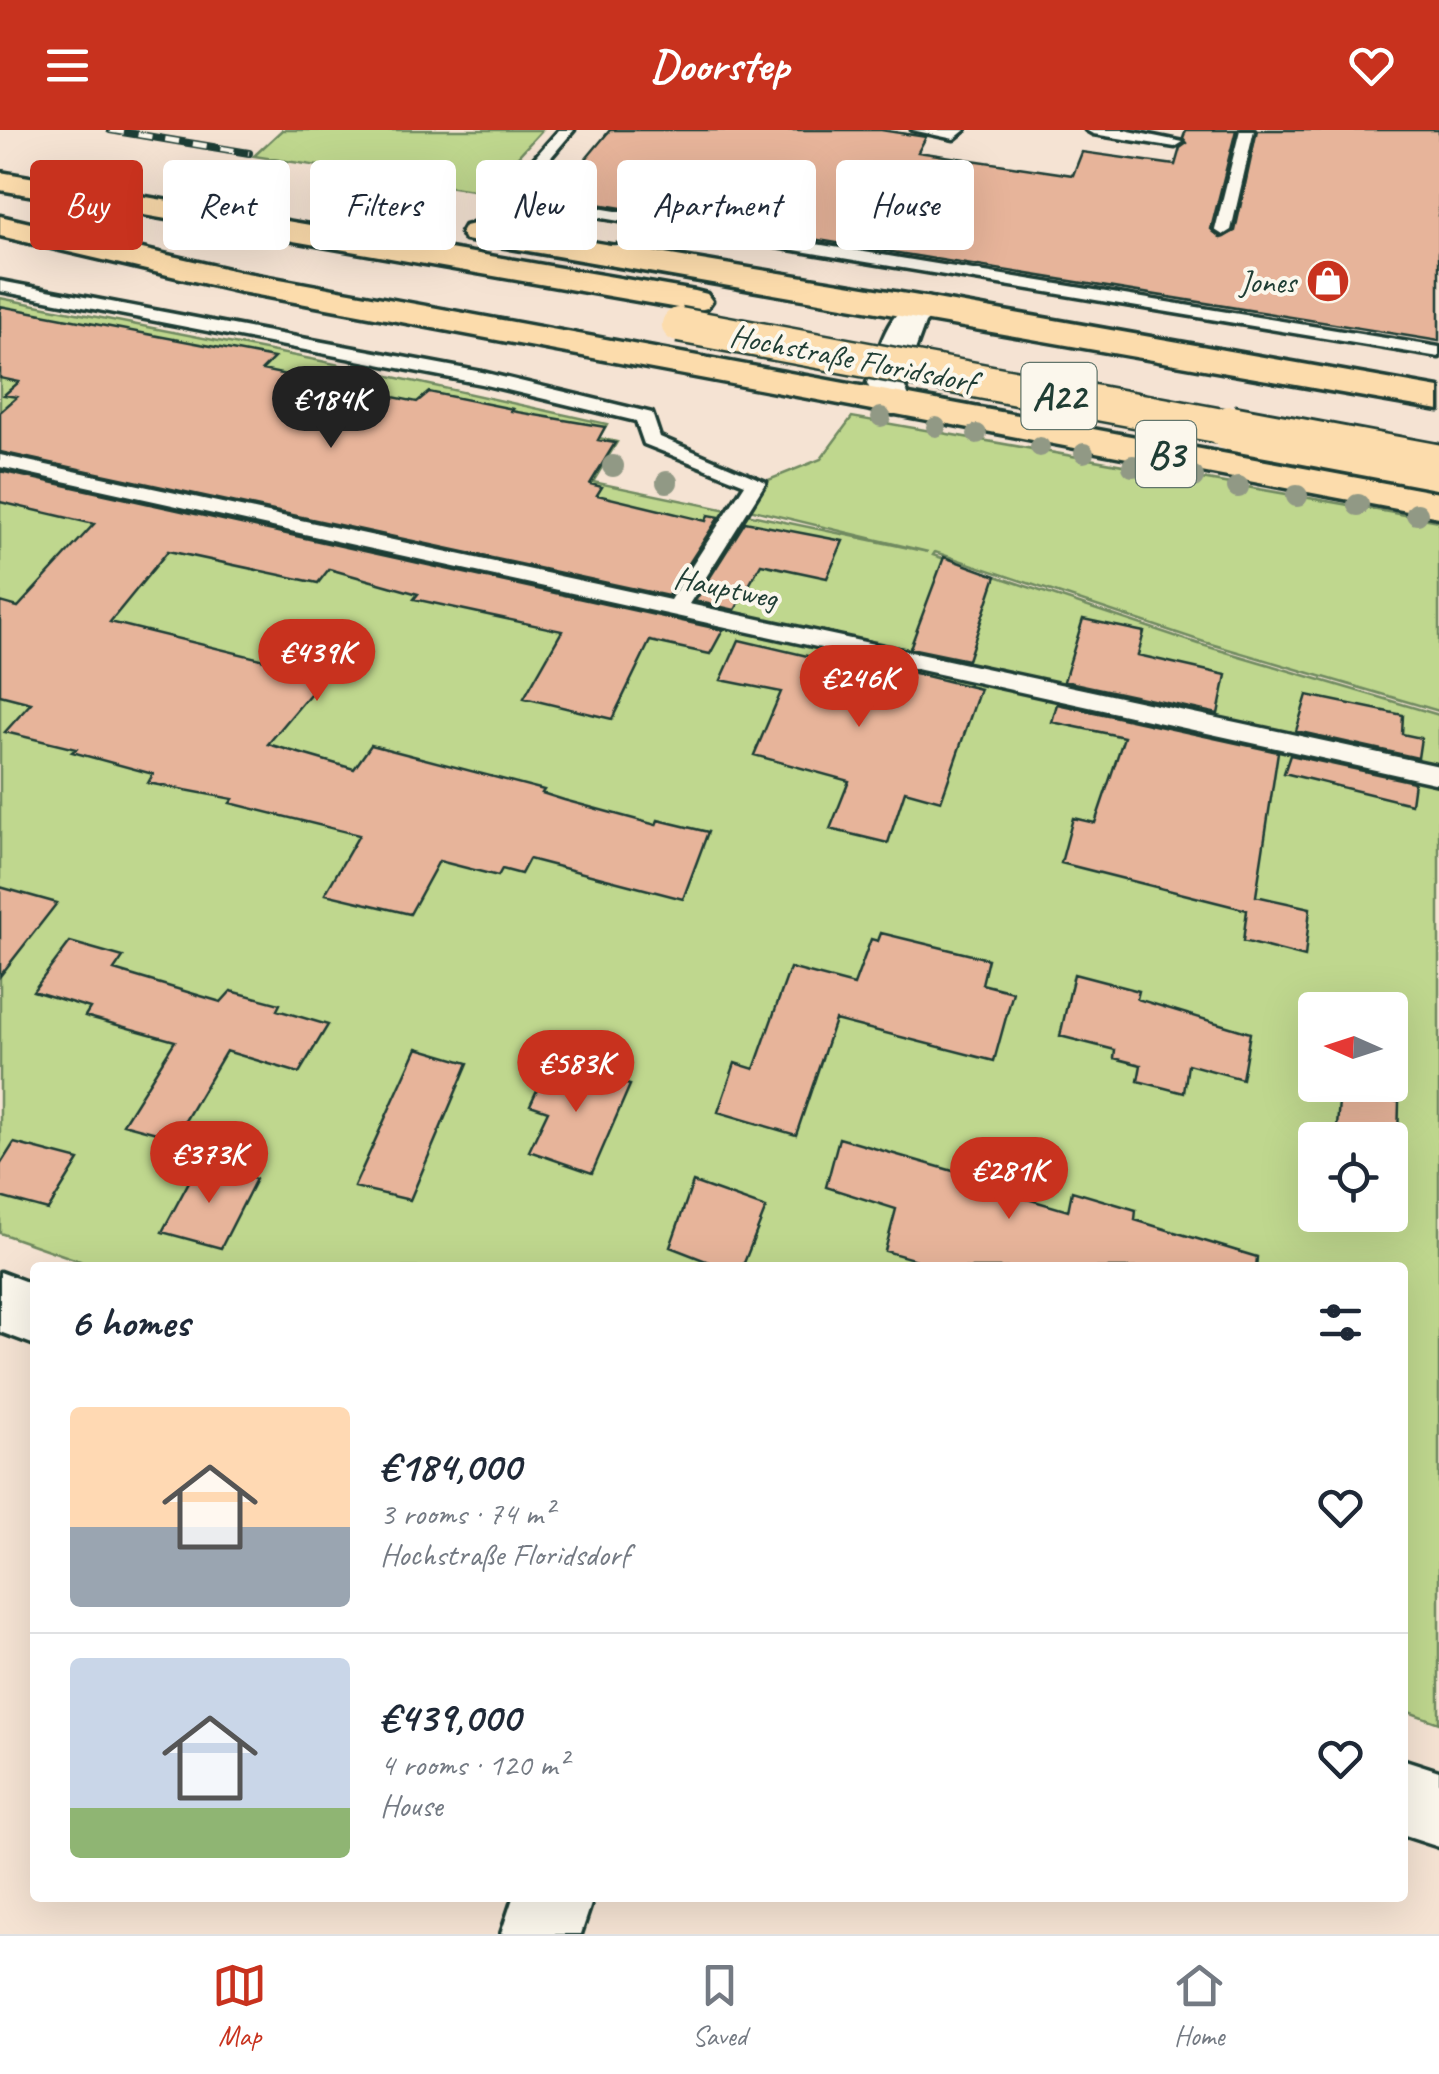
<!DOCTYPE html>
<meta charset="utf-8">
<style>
:root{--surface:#fff;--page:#f6f6f7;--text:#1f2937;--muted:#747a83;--line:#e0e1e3;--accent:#c8321e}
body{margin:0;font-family:Caveat,sans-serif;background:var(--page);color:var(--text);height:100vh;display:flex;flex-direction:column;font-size:38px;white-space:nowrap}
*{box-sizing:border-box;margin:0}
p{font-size:32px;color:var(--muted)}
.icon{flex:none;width:55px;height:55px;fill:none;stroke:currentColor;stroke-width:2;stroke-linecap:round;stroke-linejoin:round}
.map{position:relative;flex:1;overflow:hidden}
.side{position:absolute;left:30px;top:1132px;width:1378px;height:640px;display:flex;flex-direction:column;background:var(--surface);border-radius:10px;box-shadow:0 10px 40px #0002}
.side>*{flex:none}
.guide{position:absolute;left:30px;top:30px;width:1380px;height:90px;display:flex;gap:20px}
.needle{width:65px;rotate:273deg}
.fabs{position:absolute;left:1298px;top:862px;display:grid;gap:20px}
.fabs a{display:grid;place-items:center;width:110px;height:110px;border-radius:10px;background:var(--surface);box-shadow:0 10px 40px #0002;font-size:50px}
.price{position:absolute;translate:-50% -85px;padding:0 22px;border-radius:35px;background:var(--accent);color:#fff;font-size:32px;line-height:65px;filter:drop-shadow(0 2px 5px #0008)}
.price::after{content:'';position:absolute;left:50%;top:60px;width:30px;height:22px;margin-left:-15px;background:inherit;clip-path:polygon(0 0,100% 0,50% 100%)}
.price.selected{background:#222;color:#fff}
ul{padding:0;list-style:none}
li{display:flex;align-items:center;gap:30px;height:250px;padding:0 40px}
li+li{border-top:2px solid var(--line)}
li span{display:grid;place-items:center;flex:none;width:280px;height:200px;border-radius:10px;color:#555}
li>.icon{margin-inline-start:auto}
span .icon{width:120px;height:120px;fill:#fffc;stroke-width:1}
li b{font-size:42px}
h2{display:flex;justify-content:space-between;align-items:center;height:120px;padding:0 40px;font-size:42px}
.tag{padding:0 35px;border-radius:10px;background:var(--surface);box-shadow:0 10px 40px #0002;font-size:35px;line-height:90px}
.tag.selected{background:var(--accent);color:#fff}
header{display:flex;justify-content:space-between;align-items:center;height:130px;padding:0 40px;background:var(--accent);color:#fff;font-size:45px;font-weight:700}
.tabs{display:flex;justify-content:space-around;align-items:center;height:140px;border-top:2px solid var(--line);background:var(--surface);font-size:28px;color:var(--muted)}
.tabs a{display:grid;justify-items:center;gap:5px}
.tabs .selected{color:var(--accent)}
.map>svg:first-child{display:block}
.green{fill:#bfd78e;stroke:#6f8a61;stroke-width:2.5;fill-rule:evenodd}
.building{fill:#e7b49a;stroke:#1f3d34;stroke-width:2.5}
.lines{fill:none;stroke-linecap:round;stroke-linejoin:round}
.lane-casing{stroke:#1f3d34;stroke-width:7}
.street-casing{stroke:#1f3d34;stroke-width:7}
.secondary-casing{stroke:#1f3d34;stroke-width:7}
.primary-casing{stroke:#1f3d34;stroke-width:7}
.highway-casing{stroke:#1f3d34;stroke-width:7}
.lane{fill:#fbf7ec;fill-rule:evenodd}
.street{fill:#fbf7ec;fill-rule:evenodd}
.secondary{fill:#fbf7ec;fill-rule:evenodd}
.primary{fill:#fcdcac;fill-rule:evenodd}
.highway{fill:#fcdcac;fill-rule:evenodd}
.rail-casing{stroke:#1f3d34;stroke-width:8}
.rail{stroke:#fbf7ec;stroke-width:5;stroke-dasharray:14;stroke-linecap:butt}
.highway-bridge-far1-casing{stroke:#1f3d34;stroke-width:39;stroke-linecap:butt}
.highway-bridge-casing{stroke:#1f3d34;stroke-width:50;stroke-linecap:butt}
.highway-bridge-far1{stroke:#fcdcac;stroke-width:34}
.highway-bridge{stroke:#fcdcac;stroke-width:44}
.tree{fill:#919985}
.labels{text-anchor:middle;stroke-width:8;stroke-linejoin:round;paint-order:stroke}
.far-poi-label{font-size:32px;fill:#1f3d34;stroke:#fbf7ec;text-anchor:end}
.far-street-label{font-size:32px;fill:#1f3d34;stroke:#fbf7ec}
.shield{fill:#fbf7ec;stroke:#61756b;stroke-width:2.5}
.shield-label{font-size:38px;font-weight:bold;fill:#1f3d34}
</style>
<header><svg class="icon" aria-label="menu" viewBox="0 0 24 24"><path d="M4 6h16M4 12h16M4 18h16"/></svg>Doorstep<svg class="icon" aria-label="heart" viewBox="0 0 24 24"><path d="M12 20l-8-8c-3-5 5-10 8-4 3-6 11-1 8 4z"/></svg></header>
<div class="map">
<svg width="1439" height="1804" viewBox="0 0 1439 1804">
<rect width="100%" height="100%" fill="#f5e3d3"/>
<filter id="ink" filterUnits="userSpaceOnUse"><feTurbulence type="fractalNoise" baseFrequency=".01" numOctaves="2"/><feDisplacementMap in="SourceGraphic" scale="20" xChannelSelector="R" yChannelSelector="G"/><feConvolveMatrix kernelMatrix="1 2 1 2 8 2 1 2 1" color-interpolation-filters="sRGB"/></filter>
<g filter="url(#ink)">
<path class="green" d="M282 0H542L485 62 254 26Z
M0 168 321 231 607 294 599 308 617 312 593 352 928 422 749 379 766 351 821 329 852 287 1439 391V581L1204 512 935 422 933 425 1202 515 1439 585V1593L1403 1580 1402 1138H100L0 1103ZM1315 880H1390V955H1315ZM1315 1010H1390V1085H1315Z"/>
<path class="building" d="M610 0H881L926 7 918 22 1073 45 1082 22 1175 35 1180 18 1187 13 1183 8 1186 0H1236L1211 99 1221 108 1235 101 1257 0H1439V211L554 67Z
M0 176 274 228 262 240 417 272 429 262 513 279 511 281 605 297 598 310 615 313 590 354 602 357 597 365 706 391 708 385 719 387 668 466 0 322V282L17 267 4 265 19 252 0 248Z
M0 341 723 500 710 524 650 511 612 589 524 568 562 501 414 469 418 464 329 439 318 453 168 421 110 492 326 545 268 614 354 639 371 615 544 660 542 663 564 670 656 695 658 690 708 702 683 769 529 729 521 744 502 739 498 746 439 731 410 784 325 764 359 705 230 673 233 669 148 653 153 644 72 622 76 619 5 602 31 573 0 565V472L18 477 94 394 0 372Z
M745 392 843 411 827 448 761 434 735 480 695 471Z
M944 427 996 446 968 530 910 518Z
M1083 489 1144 502 1138 525 1226 545 1218 584 1064 551Z
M739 510 888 545 890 539 902 540 980 559 941 671 905 661 888 713 830 699 849 651 754 625 781 562 721 550Z
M1307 565 1403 585 1402 604 1421 608 1418 628 1296 601Z
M1057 574 1278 622 1256 766 1310 778 1305 827 1243 811 1247 780 1061 733 1073 688 1095 693 1124 607 1052 592Z
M1290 625 1414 652 1411 674 1284 643Z
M0 757 57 773 0 846Z
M881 803 988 829 982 854 1013 862 994 931 835 890 796 1005 718 982 735 933 754 939 790 838 854 855 871 809 878 811Z
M70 812 123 827 114 840 221 872 231 861 280 874 277 880 328 895 299 943 226 921 175 1008 123 994 175 911 85 886 90 878 33 861Z
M1074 844 1139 861 1137 869 1250 903 1242 949 1188 934 1184 963 1138 951 1141 935 1114 928 1115 920 1060 906Z
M417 918 468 933 410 1070 354 1057Z
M550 932 630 955 592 1043 529 1021 548 981 530 975Z
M1340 958 1399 972 1398 1010H1336Z
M839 1008 991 1052 990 1058 1068 1081 1072 1061 1136 1080 1135 1090 1257 1127 1256 1138H944L885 1121 896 1079 826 1057Z
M14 1013 79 1030 48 1080 0 1067V1035Z
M198 1035 256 1049 221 1118 162 1102Z
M693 1052 766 1078 742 1138H724L670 1117Z"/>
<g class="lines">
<g class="lane-casing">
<path id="lane" d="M559 0H574L519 65 1439 217V227L511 73 483 106H471V100Z
M912 0H965L954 9Z
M1086 0H1124L1183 12 1175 17 1093 4Z
M1240 0H1254L1231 100 1223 105 1215 100Z
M700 105 708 110 706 113 593 128 585 123 593 118Z
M0 151 482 242 652 283 660 307 766 352 689 474 1439 636V654L0 337V325L670 470 745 354 644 314 636 291 482 254 0 161Z"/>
</g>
<g class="street-casing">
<path id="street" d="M925 167 937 170 942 177 925 193 903 253 912 273 906 281 893 284 880 281 867 253C880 219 886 176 925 167Z
M513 1768H593L581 1804H501Z"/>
</g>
<g class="secondary-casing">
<path id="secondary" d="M0 1142 35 1155V1215L0 1202Z
M1402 1629 1439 1641V1717L1402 1705Z"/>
</g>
<g class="primary-casing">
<path id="primary" d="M477 93 925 167 1439 258V280L465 110 461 103 465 96Z
M893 262 1439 363V387L880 281 874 273 880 265Z"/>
</g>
<g class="highway-casing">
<path id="highway" d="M0 42 695 161 707 164 712 171 707 178 695 181 0 60Z
M0 86 241 142 893 262 906 265 912 273 906 281 893 284 241 162 0 106Z"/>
</g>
<use href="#lane" class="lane"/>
<use href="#street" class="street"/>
<use href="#secondary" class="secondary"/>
<use href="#primary" class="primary"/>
<use href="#highway" class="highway"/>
<g class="rail-casing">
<path id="rail" d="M110 0 249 23"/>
</g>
<use href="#rail" class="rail"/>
<g class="highway-bridge-far1-casing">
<path id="highway-bridge-far1" d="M679 195 1243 300"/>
</g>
<g class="highway-bridge-casing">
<path id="highway-bridge" d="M1230 298 1439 337"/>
</g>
<use href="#highway-bridge-far1" class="highway-bridge-far1"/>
<use href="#highway-bridge" class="highway-bridge"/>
</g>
<g class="tree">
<circle cx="881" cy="287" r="10"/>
<circle cx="936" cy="297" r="10"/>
<circle cx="977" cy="304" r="10"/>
<circle cx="1040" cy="317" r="10"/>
<circle cx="1084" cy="323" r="10"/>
<circle cx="613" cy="336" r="11"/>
<circle cx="1133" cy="336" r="11"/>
<circle cx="1193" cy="347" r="11"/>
<circle cx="667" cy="352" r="11"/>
<circle cx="1238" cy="357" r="11"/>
<circle cx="1297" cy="366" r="11"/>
<circle cx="1358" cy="375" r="11"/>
<circle cx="1417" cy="384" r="11"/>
</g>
</g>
<defs>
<g id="shop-disc" transform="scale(2.25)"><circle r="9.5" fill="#c8321e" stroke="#fbf7ec"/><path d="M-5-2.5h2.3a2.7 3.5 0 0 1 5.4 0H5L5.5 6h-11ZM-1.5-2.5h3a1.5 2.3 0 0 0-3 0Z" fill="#fff"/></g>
</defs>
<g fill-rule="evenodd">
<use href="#shop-disc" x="1328" y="151"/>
</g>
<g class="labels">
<g class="far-poi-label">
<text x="1296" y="162">Jones</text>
</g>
<g class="far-street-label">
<text transform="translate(853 228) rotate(11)" y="11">Hochstraße Floridsdorf</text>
<text transform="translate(726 457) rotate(12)" y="11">Hauptweg</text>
</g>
<g class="shield">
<rect x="1021.5" y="233" width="75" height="66" rx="8"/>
<rect x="1136" y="291" width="60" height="66" rx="8"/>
</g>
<g class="shield-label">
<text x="1059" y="279">A22</text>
<text x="1166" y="337">B3</text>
</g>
</g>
</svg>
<div class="fabs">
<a><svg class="needle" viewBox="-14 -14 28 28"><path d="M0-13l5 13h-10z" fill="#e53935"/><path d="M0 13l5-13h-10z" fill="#747a83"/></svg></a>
<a><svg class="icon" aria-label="locate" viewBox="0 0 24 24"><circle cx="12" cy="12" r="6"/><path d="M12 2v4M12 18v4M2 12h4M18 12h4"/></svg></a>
</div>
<b class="price selected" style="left:331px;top:321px">€184K</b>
<b class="price" style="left:317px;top:574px">€439K</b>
<b class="price" style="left:859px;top:600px">€246K</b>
<b class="price" style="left:576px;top:985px">€583K</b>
<b class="price" style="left:209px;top:1076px">€373K</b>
<b class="price" style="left:1009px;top:1092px">€281K</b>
<div class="guide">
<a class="tag selected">Buy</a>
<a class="tag">Rent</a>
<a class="tag">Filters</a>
<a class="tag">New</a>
<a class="tag">Apartment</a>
<a class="tag">House</a>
</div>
<section class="side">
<h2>6 homes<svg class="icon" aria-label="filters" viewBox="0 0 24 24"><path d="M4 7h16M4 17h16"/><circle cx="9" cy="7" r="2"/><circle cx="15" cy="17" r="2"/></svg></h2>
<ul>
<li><span style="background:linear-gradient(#ffd9b3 60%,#9aa5b1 0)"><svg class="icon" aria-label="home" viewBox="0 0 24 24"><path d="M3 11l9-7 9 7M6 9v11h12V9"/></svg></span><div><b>€184,000</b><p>3 rooms · 74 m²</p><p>Hochstraße Floridsdorf</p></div><svg class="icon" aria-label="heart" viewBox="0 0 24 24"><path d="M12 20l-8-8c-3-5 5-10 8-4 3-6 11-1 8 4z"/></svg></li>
<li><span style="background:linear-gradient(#c9d6e8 75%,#8fb573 0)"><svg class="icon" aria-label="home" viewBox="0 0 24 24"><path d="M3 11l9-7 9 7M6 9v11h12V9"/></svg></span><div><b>€439,000</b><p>4 rooms · 120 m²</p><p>House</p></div><svg class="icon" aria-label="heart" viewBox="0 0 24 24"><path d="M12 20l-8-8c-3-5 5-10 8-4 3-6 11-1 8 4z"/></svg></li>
</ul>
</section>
</div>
<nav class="tabs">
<a class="selected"><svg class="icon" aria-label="map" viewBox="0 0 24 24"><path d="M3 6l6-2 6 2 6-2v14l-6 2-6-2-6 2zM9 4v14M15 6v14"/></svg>Map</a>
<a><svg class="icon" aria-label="saved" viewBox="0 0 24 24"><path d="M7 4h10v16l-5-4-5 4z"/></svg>Saved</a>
<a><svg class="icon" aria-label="home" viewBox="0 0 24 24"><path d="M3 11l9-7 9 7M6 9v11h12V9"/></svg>Home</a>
</nav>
